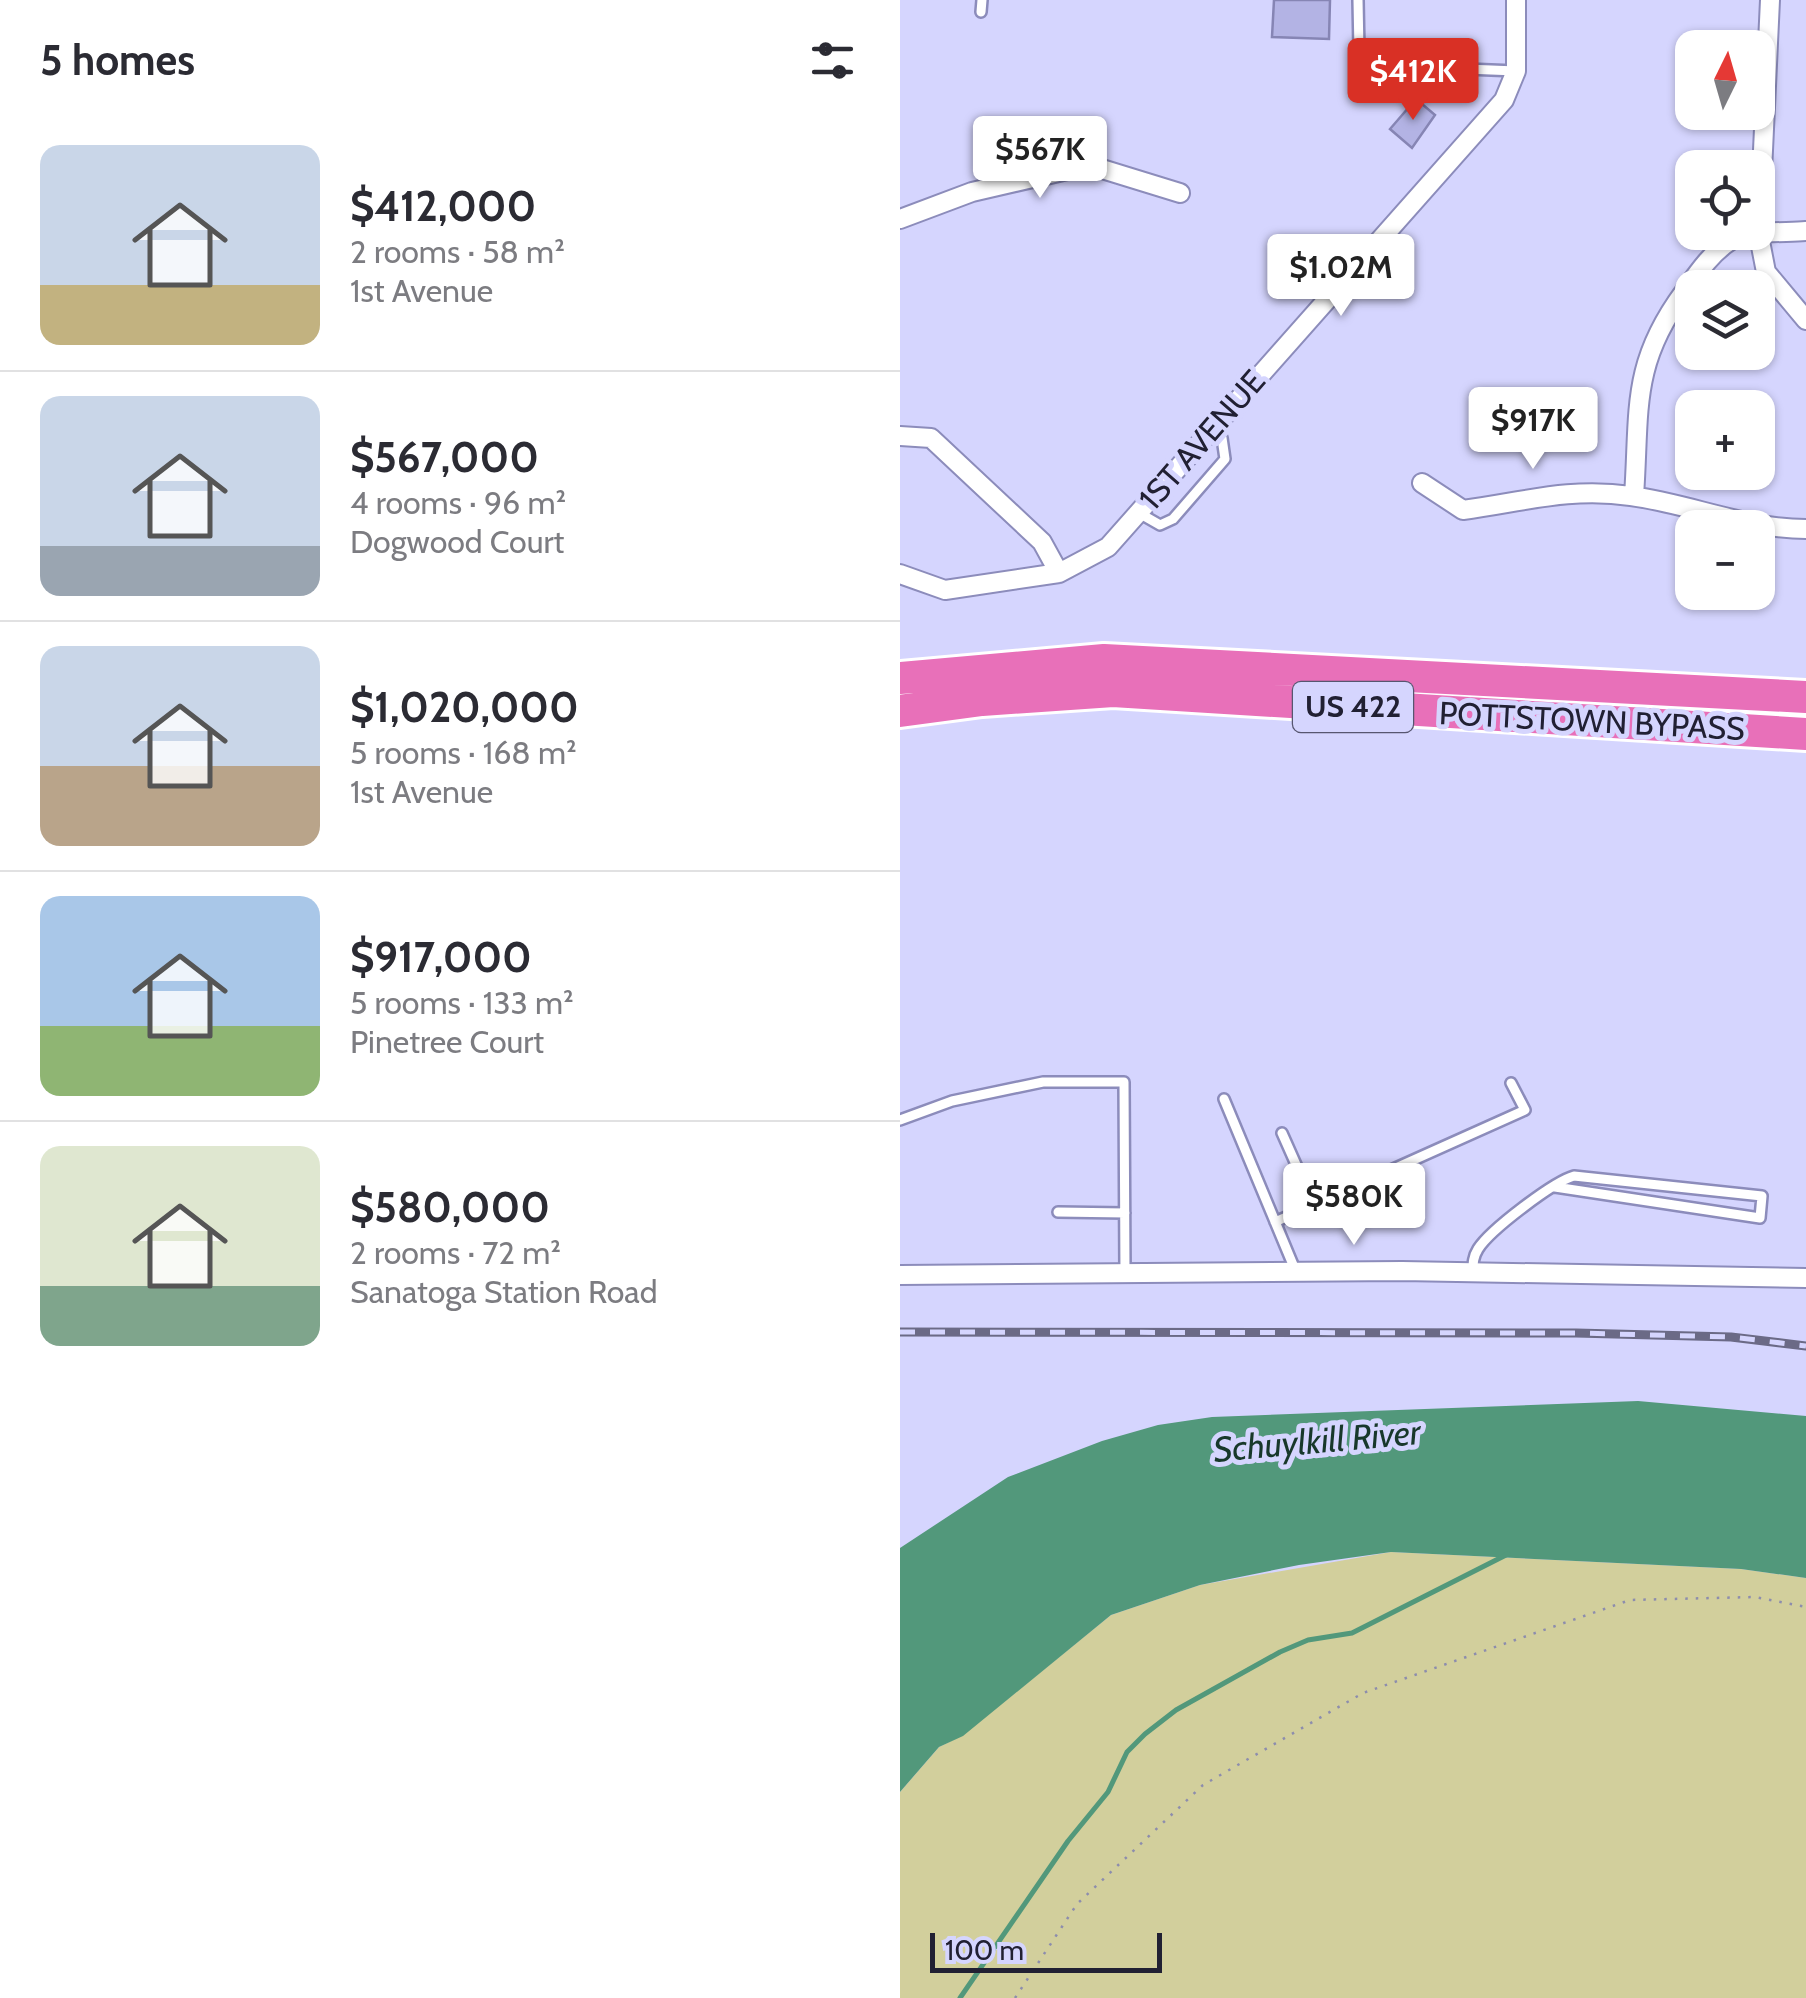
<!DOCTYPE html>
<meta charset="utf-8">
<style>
:root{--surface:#fff;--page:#f2f2f3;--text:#2b2b33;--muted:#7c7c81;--line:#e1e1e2;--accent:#d93025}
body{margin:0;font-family:Cabin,sans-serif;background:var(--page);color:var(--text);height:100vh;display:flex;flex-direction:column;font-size:38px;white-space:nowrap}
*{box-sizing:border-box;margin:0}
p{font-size:32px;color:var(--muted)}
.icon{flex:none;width:55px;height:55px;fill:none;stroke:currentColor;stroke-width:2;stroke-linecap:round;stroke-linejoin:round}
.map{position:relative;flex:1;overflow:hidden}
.details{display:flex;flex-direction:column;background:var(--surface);width:900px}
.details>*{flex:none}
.needle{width:65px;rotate:5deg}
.tools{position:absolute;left:775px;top:30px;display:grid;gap:20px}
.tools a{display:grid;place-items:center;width:100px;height:100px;border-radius:20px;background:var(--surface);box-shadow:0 2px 8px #0004;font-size:50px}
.scale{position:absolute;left:30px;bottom:25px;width:232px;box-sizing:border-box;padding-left:10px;border:5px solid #212033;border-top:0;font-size:28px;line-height:35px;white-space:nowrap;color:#212033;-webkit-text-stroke:8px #d5d5fe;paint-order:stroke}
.price{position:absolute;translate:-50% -85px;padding:0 22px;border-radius:10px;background:#fff;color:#222;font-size:32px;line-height:65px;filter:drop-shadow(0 2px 5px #0008)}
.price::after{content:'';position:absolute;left:50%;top:60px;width:30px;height:22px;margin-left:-15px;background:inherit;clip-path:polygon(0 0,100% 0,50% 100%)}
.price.on{background:var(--accent);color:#fff}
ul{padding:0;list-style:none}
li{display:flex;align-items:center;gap:30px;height:250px;padding:0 40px}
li+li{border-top:2px solid var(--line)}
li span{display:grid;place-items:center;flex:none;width:280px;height:200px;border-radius:20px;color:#555}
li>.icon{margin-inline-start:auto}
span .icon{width:120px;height:120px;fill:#fffc;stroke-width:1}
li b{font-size:42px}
h2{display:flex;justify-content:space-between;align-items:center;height:120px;padding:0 40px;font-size:42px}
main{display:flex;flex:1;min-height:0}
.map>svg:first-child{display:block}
.green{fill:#d2cf9c}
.water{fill:#52987b}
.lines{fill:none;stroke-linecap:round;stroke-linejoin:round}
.stream{stroke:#52987b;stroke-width:5}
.building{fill:#b3b3e4;stroke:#8685b4;stroke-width:2.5}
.service-casing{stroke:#8c8cbb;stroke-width:14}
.minor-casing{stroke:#8c8cbb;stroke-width:22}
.motorway-casing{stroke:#fff;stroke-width:38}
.path{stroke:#8d8dad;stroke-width:2.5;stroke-dasharray:2.5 8;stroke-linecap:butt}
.service{stroke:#fff;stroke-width:9}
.minor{stroke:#fff;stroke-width:18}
.motorway{stroke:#e870b9;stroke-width:32}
.rail-casing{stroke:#6b6a86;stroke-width:9}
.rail{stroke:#d5d5fe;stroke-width:5;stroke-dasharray:15;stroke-linecap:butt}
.labels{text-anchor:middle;stroke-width:10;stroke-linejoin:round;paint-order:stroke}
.shield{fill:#d5d5fe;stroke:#575670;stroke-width:2.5}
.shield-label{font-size:30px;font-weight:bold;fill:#212033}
.street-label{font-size:32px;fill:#212033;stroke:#d5d5fe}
.water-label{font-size:35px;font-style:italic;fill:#18382b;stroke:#d5d5fe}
</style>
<main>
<section class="details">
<h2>5 homes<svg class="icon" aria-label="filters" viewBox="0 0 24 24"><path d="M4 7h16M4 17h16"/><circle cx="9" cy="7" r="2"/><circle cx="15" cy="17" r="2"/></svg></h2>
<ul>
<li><span style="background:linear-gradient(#c9d6e8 70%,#c2b280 0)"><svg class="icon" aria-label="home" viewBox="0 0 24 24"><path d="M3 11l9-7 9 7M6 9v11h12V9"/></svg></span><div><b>$412,000</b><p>2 rooms · 58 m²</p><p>1st Avenue</p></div></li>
<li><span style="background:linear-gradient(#c9d6e8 75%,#9aa5b1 0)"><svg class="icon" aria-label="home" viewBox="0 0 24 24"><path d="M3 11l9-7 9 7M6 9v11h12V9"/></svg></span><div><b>$567,000</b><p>4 rooms · 96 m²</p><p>Dogwood Court</p></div></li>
<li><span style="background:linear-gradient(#c9d6e8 60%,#b9a48a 0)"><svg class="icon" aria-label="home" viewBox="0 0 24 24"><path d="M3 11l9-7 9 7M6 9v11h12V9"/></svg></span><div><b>$1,020,000</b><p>5 rooms · 168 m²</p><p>1st Avenue</p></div></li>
<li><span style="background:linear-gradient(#a9c7e8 65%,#8fb573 0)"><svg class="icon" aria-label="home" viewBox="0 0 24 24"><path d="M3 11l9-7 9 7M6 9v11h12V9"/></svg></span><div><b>$917,000</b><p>5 rooms · 133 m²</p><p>Pinetree Court</p></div></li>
<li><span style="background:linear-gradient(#dfe7d0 70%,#7fa58c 0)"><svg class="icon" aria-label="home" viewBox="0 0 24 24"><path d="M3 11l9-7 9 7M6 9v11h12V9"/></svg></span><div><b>$580,000</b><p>2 rooms · 72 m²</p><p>Sanatoga Station Road</p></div></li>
</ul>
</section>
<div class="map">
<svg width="906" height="1998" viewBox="0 0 906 1998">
<rect width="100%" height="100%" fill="#d5d5fe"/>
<path class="green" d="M491 1552 841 1569 906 1578V1998H0V1792L39 1747 63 1735 211 1615 300 1585Z"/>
<path class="water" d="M738 1401 906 1416V1578L841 1569 491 1552 399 1565 300 1585 211 1615 63 1736 39 1747 0 1792V1548L108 1477 202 1441 258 1425 312 1417Z"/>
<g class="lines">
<path class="stream" d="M60 1998 168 1841 208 1792 227 1752 245 1734 276 1710 380 1652 408 1640 452 1633 608 1554"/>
</g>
<path class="building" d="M374 0H430L429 39 372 37Z
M516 99 535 115 512 148 490 129Z"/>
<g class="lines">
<g class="service-casing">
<path id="service" d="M458 0 459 51 467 65 616 71
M81 12 82 0
M239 513 260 525 273 519 325 459 322 438 313 429
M324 1099 396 1272
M0 1120 52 1101 143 1082H224L225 1273
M382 1133 414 1205
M158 1212 225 1213
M375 1222 625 1110 611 1083
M573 1272C573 1263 573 1257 578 1249 590 1230 653 1182 674 1176L862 1196 860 1218 655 1187"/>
</g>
<g class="minor-casing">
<path id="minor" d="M870 0 859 236 866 272 906 320
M0 219 72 192 189 165 280 193
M0 436 31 438 142 542 159 573
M522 483 563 510C623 502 669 487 731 496 790 504 846 529 906 529
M734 496C740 411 730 365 784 292 797 274 811 253 830 241 847 230 886 233 906 231
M0 574 45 590 159 573 208 547 604 100 616 71V0
M0 1275 502 1271 906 1278"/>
</g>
<g class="motorway-casing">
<path id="motorway" d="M0 678 204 660 906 697
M0 711 82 700 213 691 906 734"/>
</g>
<path class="path" d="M115 1998 177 1904 303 1785 463 1693 730 1600 855 1597 906 1607"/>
<use href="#service" class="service"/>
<use href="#minor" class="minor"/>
<use href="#motorway" class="motorway"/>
<g class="rail-casing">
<path id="rail" d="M0 1332 676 1333 831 1337 906 1346"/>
</g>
<use href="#rail" class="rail"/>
</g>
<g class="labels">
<rect class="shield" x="393" y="682" width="120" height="50" rx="8"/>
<g class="shield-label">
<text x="453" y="717">US 422</text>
</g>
<g class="street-label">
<text transform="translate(302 440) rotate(-49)" y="11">1ST AVENUE</text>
<text transform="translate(692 721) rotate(3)" y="11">POTTSTOWN BYPASS</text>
</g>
<g class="water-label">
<text transform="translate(417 1441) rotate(-5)" y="12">Schuylkill River</text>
</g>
</g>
</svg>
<div class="tools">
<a><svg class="needle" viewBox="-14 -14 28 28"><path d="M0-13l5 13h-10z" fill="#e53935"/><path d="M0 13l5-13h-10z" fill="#7c7c81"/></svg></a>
<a><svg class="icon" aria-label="locate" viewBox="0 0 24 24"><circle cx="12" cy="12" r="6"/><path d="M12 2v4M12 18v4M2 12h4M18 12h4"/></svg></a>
<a><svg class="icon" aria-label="layers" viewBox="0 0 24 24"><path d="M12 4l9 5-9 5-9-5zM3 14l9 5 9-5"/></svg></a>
<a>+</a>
<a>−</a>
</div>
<div class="scale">100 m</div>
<b class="price on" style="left:513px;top:123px">$412K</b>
<b class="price" style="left:140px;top:201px">$567K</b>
<b class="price" style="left:441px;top:319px">$1.02M</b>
<b class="price" style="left:633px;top:472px">$917K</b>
<b class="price" style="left:454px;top:1248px">$580K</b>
</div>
</main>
